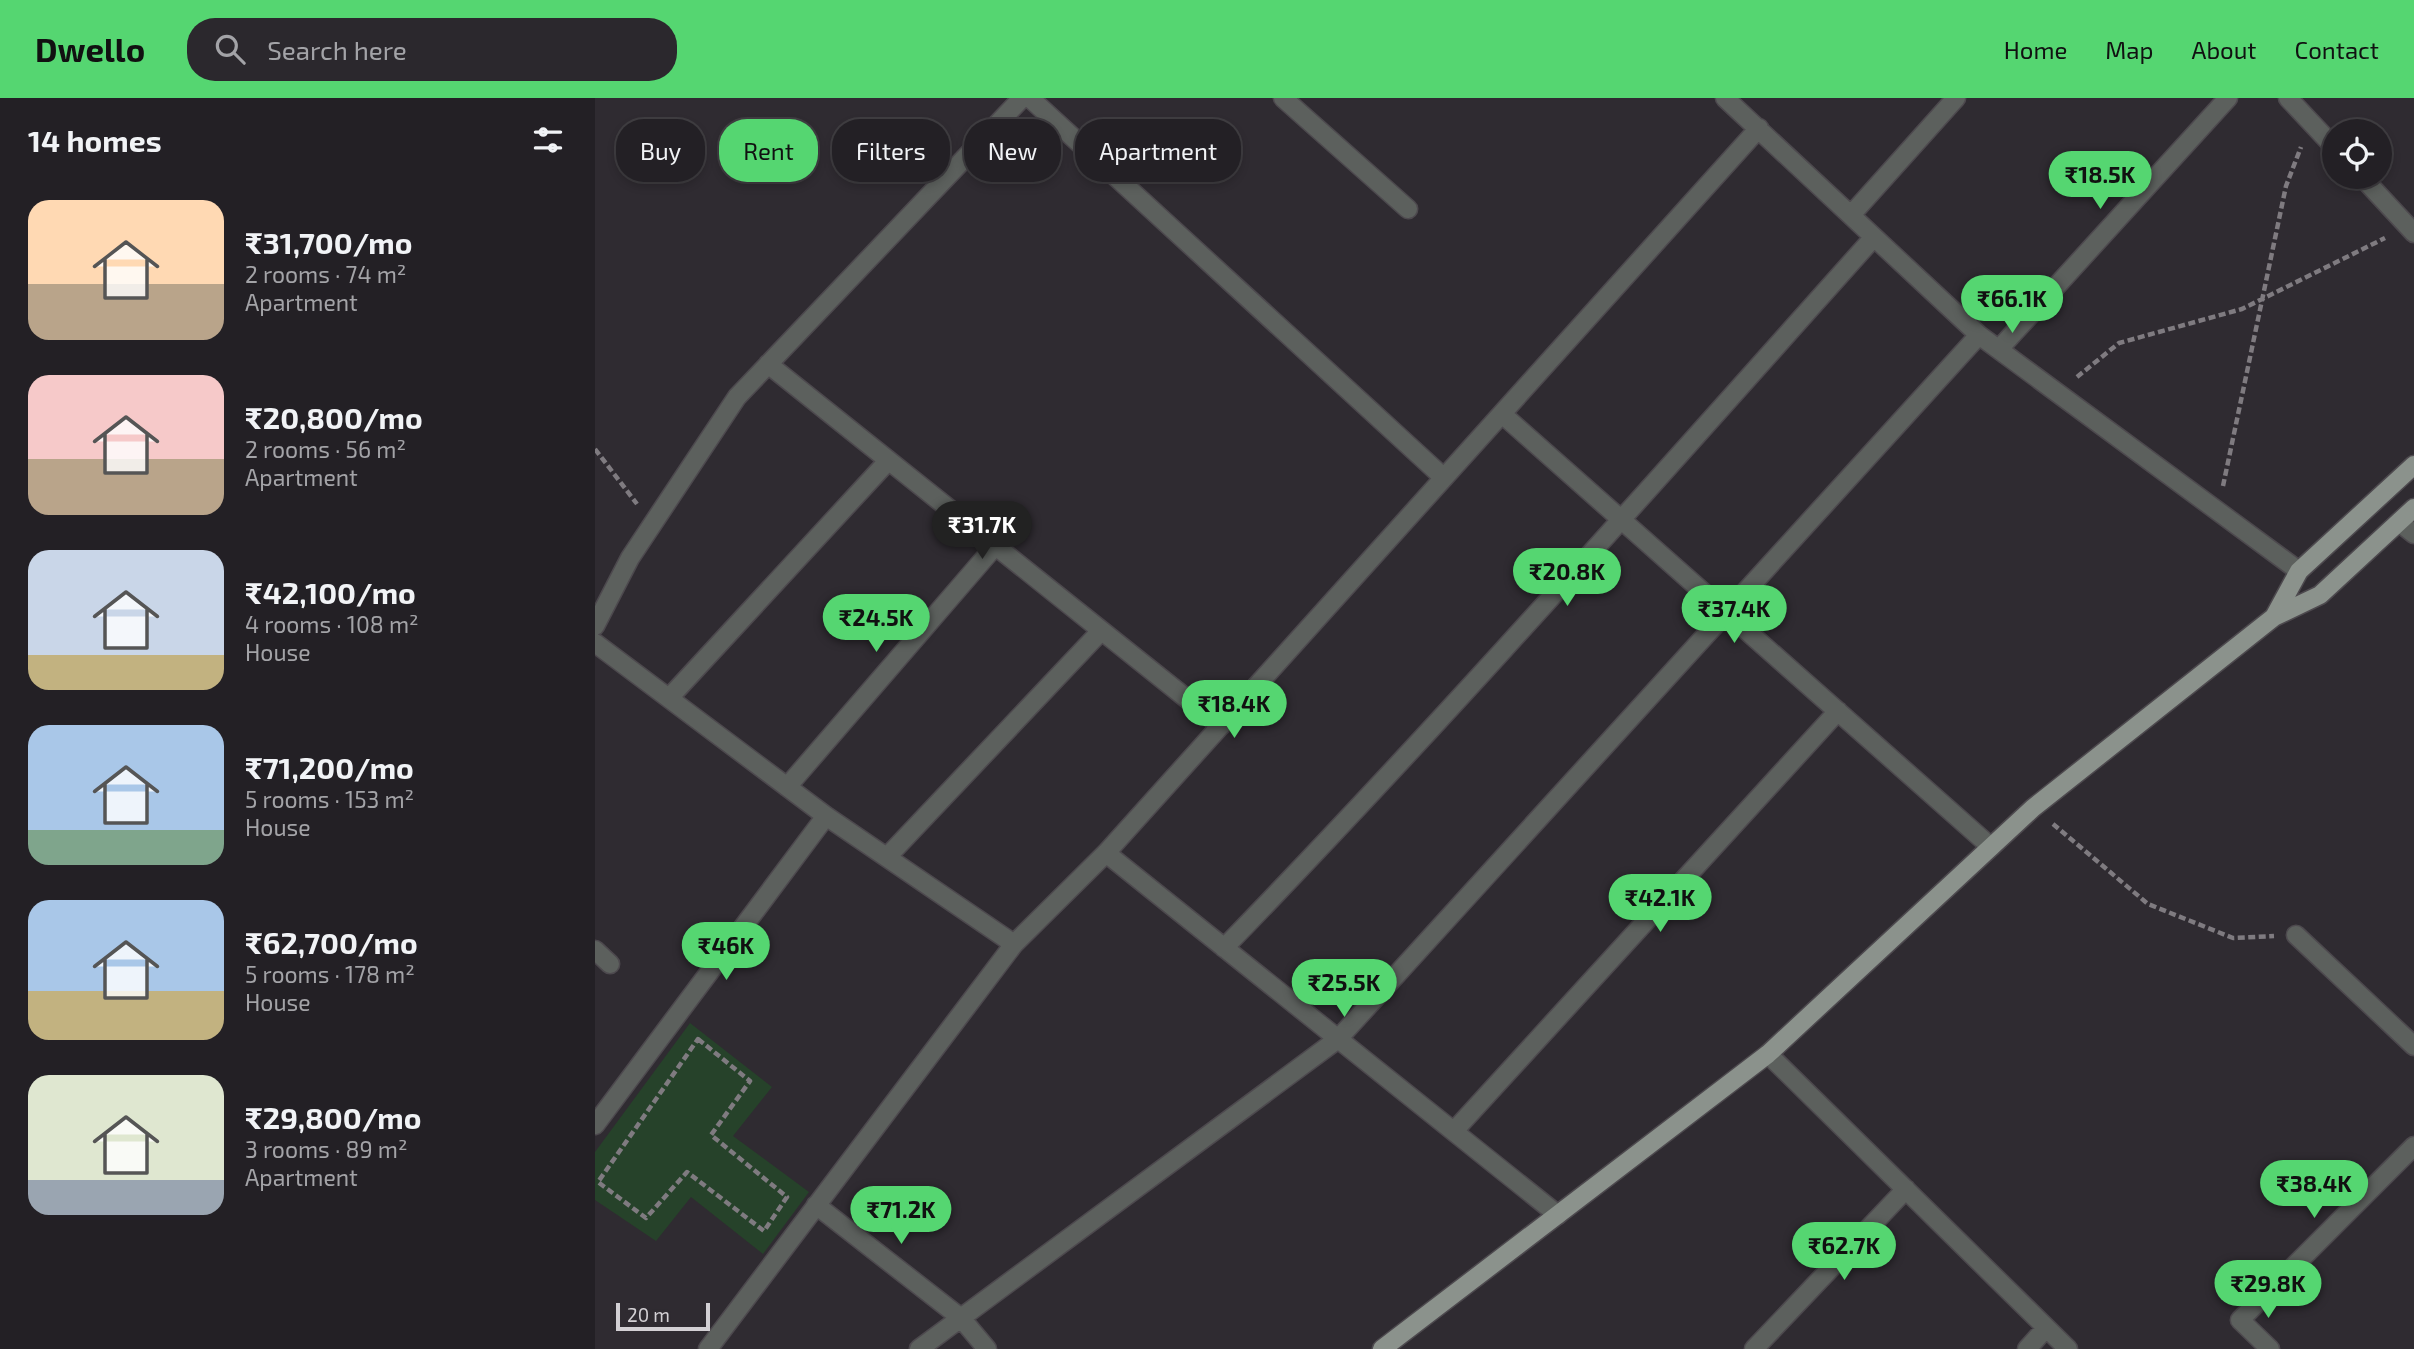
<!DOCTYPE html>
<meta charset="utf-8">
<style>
:root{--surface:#232025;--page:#2b282d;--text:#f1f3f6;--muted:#a3a3a7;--line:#403e42;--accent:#55d671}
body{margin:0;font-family:"Exo 2",sans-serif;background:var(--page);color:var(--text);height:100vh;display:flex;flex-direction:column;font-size:26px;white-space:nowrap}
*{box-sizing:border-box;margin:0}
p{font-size:23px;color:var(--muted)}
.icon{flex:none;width:38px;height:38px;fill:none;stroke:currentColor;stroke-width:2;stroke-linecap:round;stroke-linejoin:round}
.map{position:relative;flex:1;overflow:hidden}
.drawer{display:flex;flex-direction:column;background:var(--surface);width:595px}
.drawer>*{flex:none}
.guide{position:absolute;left:21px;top:21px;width:665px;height:63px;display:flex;gap:14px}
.fabs{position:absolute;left:1727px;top:21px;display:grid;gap:14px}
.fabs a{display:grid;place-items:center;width:70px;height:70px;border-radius:50%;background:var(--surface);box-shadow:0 4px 10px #0003,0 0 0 2px var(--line);font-size:35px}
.scale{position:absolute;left:21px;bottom:18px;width:94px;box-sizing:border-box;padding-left:7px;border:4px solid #d3d0d4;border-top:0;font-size:19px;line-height:24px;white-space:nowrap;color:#d3d0d4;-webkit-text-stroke:5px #2f2b31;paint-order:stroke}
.price{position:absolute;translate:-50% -60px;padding:0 16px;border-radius:24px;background:var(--accent);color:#111;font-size:23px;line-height:46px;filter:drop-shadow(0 2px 4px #0008)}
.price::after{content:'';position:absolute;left:50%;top:42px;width:21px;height:16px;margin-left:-10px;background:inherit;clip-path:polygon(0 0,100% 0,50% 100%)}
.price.selected{background:#222;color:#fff}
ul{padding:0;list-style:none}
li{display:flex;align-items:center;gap:21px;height:175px;padding:0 28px}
li span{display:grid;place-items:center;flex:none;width:196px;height:140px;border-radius:21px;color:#555}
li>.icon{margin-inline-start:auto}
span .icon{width:84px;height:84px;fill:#fffc;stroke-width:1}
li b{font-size:30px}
h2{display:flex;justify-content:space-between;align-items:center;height:84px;padding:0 28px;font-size:30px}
.pill{padding:0 24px;border-radius:28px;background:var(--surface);box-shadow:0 4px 10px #0003,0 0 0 2px var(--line);font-size:24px;line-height:63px}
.pill.selected{background:var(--accent);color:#111}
header{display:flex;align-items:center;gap:42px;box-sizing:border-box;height:98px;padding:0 35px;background:var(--accent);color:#111}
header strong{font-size:33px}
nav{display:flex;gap:38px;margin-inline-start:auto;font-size:24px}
.search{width:490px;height:63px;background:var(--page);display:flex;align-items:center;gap:18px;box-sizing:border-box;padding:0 24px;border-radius:28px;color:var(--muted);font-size:26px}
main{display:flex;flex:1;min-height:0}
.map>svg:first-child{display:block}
.green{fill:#26422a}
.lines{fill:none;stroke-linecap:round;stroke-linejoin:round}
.minor-casing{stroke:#4d494e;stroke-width:21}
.major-casing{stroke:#4d494e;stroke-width:21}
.path{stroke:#7f7b80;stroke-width:4.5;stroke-dasharray:7 3.5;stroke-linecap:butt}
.minor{stroke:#5c605d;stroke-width:18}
.major{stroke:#8b928c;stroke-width:18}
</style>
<header>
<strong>Dwello</strong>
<div class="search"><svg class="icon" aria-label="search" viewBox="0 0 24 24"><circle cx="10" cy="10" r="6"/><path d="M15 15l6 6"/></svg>Search here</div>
<nav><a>Home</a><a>Map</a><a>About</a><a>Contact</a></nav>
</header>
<main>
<section class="drawer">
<h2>14 homes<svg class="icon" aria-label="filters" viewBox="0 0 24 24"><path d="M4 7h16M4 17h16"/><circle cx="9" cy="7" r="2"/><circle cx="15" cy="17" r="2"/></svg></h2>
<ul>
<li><span style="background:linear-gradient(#ffd9b3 60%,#b9a48a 0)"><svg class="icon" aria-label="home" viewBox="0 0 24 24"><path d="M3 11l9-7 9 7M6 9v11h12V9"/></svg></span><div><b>₹31,700/mo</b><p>2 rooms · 74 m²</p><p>Apartment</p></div></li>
<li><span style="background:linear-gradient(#f6c9c9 60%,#b9a48a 0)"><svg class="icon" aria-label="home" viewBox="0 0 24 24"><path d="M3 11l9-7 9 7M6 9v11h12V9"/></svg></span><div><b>₹20,800/mo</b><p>2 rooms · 56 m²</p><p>Apartment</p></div></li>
<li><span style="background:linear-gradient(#c9d6e8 75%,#c2b280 0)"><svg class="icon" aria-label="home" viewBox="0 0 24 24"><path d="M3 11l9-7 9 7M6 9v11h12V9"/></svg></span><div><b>₹42,100/mo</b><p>4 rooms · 108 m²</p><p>House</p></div></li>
<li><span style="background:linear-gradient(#a9c7e8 75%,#7fa58c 0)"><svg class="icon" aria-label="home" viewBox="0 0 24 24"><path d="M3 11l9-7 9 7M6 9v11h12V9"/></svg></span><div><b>₹71,200/mo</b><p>5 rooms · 153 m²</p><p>House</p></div></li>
<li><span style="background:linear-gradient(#a9c7e8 65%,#c2b280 0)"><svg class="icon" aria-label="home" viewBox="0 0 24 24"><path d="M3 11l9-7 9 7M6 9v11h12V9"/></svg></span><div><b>₹62,700/mo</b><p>5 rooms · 178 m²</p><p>House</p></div></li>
<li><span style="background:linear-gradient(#dfe7d0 75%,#9aa5b1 0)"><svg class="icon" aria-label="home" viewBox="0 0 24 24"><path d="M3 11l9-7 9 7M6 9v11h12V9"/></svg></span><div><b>₹29,800/mo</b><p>3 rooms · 89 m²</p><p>Apartment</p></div></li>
</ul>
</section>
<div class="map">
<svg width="1819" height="1251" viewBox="0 0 1819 1251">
<rect width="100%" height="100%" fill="#2f2b31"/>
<path class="green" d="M95 925 177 989 138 1038 214 1094 168 1156 96 1099 61 1143 0 1102V1054Z"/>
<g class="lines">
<g class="minor-casing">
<path id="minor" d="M435 0 849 380
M688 0 813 111
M1130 0 1384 237 1704 473
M1693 0 1740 50
M1767 79 1819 135
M1256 117 1361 0
M1404 251 1633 0
M173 266 626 628
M907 316 1396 749
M1804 424 1819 436
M0 528 35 460 142 299 427 0
M0 545 231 718 419 846
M74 600 293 363
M192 689 400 448
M511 755 963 1117
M292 759 506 533
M1701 837 1819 948
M629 850C853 619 1065 378 1279 139
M0 852 15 866
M1173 956 1473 1251
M0 1027 231 718
M859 1033 1243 613
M221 1107 366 1220 392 1251
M113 1251 419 846 511 755 1164 30
M324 1251 743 941 1384 237
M1159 1251 1311 1091
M1432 1251 1451 1230
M1675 1251 1645 1222 1819 1048"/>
</g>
<g class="major-casing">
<path id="major" d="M1679 519 1704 473 1819 367
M787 1251 1173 956 1438 710 1679 519 1725 497 1819 410"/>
</g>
<path class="path" d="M1482 279 1524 245 1647 211 1790 140
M0 351 42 406
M1628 388 1691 88 1706 49
M1458 726 1553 806 1638 840 1679 838
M103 941 155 983 116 1037 192 1099 169 1133 92 1074 51 1120 3 1084Z"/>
<use href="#minor" class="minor"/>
<use href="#major" class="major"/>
</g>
</svg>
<div class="fabs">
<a><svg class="icon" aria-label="locate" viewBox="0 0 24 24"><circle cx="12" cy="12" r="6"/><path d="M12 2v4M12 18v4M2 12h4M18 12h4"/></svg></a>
</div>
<div class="scale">20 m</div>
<b class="price" style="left:1505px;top:113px">₹18.5K</b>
<b class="price" style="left:1417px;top:237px">₹66.1K</b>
<b class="price selected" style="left:387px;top:463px">₹31.7K</b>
<b class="price" style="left:972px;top:510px">₹20.8K</b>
<b class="price" style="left:1139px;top:547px">₹37.4K</b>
<b class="price" style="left:281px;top:556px">₹24.5K</b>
<b class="price" style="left:639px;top:642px">₹18.4K</b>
<b class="price" style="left:1065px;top:836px">₹42.1K</b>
<b class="price" style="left:131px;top:884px">₹46K</b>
<b class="price" style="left:749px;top:921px">₹25.5K</b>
<b class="price" style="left:1719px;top:1122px">₹38.4K</b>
<b class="price" style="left:306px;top:1148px">₹71.2K</b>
<b class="price" style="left:1249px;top:1184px">₹62.7K</b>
<b class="price" style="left:1673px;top:1222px">₹29.8K</b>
<div class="guide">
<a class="pill">Buy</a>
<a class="pill selected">Rent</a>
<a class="pill">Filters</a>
<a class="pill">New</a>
<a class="pill">Apartment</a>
</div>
</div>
</main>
